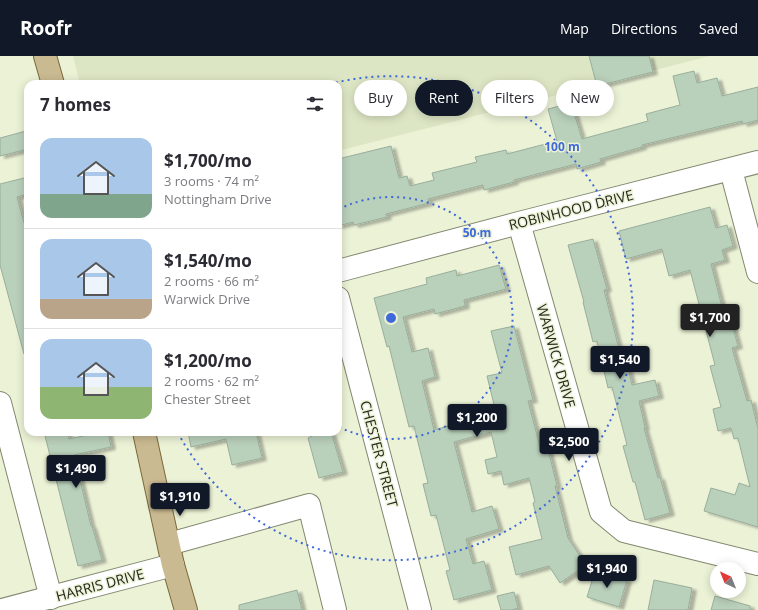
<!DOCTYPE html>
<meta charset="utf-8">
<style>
:root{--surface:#fff;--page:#f7f7f7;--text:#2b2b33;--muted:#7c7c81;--line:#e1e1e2;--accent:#111827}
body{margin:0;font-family:"Open Sans",sans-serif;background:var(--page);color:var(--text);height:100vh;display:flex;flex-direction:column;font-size:15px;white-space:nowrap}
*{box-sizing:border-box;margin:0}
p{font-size:13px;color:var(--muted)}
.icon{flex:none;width:22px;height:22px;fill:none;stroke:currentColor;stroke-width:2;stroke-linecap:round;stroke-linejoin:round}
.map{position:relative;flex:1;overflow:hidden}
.panel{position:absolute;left:24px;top:24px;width:318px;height:356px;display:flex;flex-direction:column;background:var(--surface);border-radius:12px;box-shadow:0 2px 10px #0003}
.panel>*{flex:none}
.guide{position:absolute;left:354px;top:24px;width:344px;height:36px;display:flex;gap:8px}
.needle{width:26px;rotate:317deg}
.tools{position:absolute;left:710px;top:506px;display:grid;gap:8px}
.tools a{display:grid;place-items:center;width:36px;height:36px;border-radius:50%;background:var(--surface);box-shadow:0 2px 10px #0003;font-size:20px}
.price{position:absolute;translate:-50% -34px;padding:0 9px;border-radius:4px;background:var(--accent);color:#fff;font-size:13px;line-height:26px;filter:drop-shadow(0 1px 2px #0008)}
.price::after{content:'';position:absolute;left:50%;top:24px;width:12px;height:9px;margin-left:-6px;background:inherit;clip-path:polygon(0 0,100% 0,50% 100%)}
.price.active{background:#222;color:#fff}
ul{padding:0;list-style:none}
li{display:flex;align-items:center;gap:12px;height:100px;padding:0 16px}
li+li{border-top:1px solid var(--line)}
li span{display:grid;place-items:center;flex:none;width:112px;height:80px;border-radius:12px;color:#555}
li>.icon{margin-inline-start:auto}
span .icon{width:48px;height:48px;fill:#fffc;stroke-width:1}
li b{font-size:17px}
h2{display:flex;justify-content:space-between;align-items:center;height:48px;padding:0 16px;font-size:17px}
.pill{padding:0 14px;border-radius:18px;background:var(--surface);box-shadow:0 2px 10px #0003;font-size:14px;line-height:36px}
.pill.active{background:var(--accent);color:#fff}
header{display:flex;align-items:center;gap:24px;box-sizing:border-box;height:56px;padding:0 20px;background:var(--accent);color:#fff}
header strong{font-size:19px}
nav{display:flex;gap:22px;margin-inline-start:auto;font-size:14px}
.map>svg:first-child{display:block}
.built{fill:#dde6c4}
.building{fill:#b9d0bb;stroke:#99ae9b;filter:url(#shadow)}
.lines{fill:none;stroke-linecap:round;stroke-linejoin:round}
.minor-casing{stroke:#82886f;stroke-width:24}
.major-casing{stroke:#7a693a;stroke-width:24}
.minor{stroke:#fff;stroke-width:22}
.major{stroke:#caba92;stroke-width:22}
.ring{fill:none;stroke:#3f69da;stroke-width:2;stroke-dasharray:2 4}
.labels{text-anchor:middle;stroke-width:3;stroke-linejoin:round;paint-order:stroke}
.street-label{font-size:14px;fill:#27291f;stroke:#ebf2d6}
.centre{fill:#3f69da;stroke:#ebf2d6;stroke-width:2}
.ring-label{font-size:12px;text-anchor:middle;font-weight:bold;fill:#3f69da;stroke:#ebf2d6;stroke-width:3;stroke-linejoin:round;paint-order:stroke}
</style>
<header>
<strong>Roofr</strong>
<nav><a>Map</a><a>Directions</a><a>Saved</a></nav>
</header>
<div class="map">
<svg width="758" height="554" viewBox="0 0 758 554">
<defs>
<filter id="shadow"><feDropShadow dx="4.5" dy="2.5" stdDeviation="1" flood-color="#0004"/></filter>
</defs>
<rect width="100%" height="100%" fill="#ebf2d6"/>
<path class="built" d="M73 0H710L338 95V28H80Z"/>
<path class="building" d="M589 0H649L653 16 597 30Z
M694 15 697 27 717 22 722 40 758 31V64L743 68 742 65 642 89V91L600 103 601 106 577 113 576 108 514 124V126L484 134 483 129 428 143 429 147 386 158 387 161 354 169 353 166 338 170V103L391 90 399 122 407 120 410 130 434 124 432 117 477 106 475 101 506 94 507 98 557 85 548 53 571 47 582 83 648 65 646 58 680 49 673 20Z
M26 75 28 82V93L0 100V82Z
M28 121V138L17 141 24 167 28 166V298H24L0 209V128Z
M710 151 716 172 727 169 733 190 722 194 725 204 711 208 724 259 729 258 738 290 732 292 747 345 751 344 758 373V471L704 455 711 432 735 439 739 427 750 431 738 382 734 383 731 372 718 375 713 353 721 351 710 310 715 309 690 214 669 220 662 193 626 203 619 175Z
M593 183 607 233 604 234 620 297 624 296 632 329 655 324 659 340 639 345 645 371 644 372 658 422 660 421 670 457 645 464 635 426H633L623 390 627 389 612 331 608 332 597 285 593 286 583 246H584L568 189Z
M499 209 506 233 464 244 465 250 435 258 434 253 403 261 412 296 428 292 435 321 422 325 434 374 470 364 471 367 497 361 487 320 502 317 491 275 514 270 533 344 528 345 540 391 547 389 557 430H555L568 482 586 509 560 527 549 510 516 519 509 491 542 483 533 447 535 446 529 422 504 429 501 415 488 418 485 404 497 401 491 376 454 386 472 456 492 450 499 473 466 483 473 508 484 505 492 534 454 544 446 515 450 514 436 459 431 460 423 428 428 427 414 370 409 371 389 290 387 291 374 242 427 228 426 222 456 214 457 220Z
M44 376H68L69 383 101 376H108L111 391 74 399 91 470H92L102 504 78 510Z
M188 376H256L262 402 232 409 226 383 191 391Z
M311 376H331L343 416 319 422 308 382 312 380Z
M595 515 627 524 619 551 587 541Z
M654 524 692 532 688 554H648Z
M297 534 302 554H239V549Z
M514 536 518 552 512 554H501L497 540Z
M715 540 750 550V554H711Z"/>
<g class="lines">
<g class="minor-casing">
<path id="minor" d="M731 114 758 216
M519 167 601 456 624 475 758 508
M338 215 519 167 758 106
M338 242 420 554
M0 347 51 542
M169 488 309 449 335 554
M2 554 173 509"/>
</g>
<g class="major-casing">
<path id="major" d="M45 0 53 28
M144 376 173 509 186 554"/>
</g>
<use href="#minor" class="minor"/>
<use href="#major" class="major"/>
</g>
<g class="ring">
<path d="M339 153A121 121 0 1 1 339 371"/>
<path d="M330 28A242 242 0 1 1 178 377"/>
</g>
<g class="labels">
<g class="street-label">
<text transform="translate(571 154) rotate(-14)" y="5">ROBINHOOD DRIVE</text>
<text transform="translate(556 300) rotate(74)" y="5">WARWICK DRIVE</text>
<text transform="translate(379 398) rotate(75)" y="5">CHESTER STREET</text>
<text transform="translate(100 529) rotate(-15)" y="5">HARRIS DRIVE</text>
</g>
</g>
<circle cx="391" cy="262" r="6" class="centre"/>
<g class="ring-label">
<text x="562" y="95">100 m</text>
<text x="477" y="181">50 m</text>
</g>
</svg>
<div class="tools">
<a><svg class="needle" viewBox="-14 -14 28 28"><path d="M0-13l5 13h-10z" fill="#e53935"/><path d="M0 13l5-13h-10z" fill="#7c7c81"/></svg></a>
</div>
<b class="price active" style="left:710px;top:282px">$1,700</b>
<b class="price" style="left:620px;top:324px">$1,540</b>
<b class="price" style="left:477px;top:382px">$1,200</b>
<b class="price" style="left:569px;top:406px">$2,500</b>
<b class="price" style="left:76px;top:433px">$1,490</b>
<b class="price" style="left:180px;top:461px">$1,910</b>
<b class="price" style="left:607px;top:533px">$1,940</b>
<div class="guide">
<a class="pill">Buy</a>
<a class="pill active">Rent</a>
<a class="pill">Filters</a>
<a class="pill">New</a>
</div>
<section class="panel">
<h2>7 homes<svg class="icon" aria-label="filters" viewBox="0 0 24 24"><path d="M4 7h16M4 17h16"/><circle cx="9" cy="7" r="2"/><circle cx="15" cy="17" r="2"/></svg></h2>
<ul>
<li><span style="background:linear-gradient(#a9c7e8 70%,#7fa58c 0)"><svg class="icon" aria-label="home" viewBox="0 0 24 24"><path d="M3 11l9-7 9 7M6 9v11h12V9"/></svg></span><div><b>$1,700/mo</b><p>3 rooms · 74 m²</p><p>Nottingham Drive</p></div></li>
<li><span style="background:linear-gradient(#a9c7e8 75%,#b9a48a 0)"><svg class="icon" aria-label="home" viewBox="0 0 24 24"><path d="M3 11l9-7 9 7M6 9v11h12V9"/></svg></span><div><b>$1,540/mo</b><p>2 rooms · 66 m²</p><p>Warwick Drive</p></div></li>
<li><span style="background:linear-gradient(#a9c7e8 60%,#8fb573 0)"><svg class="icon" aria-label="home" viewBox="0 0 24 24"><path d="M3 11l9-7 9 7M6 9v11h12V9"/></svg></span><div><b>$1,200/mo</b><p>2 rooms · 62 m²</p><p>Chester Street</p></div></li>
</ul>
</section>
</div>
